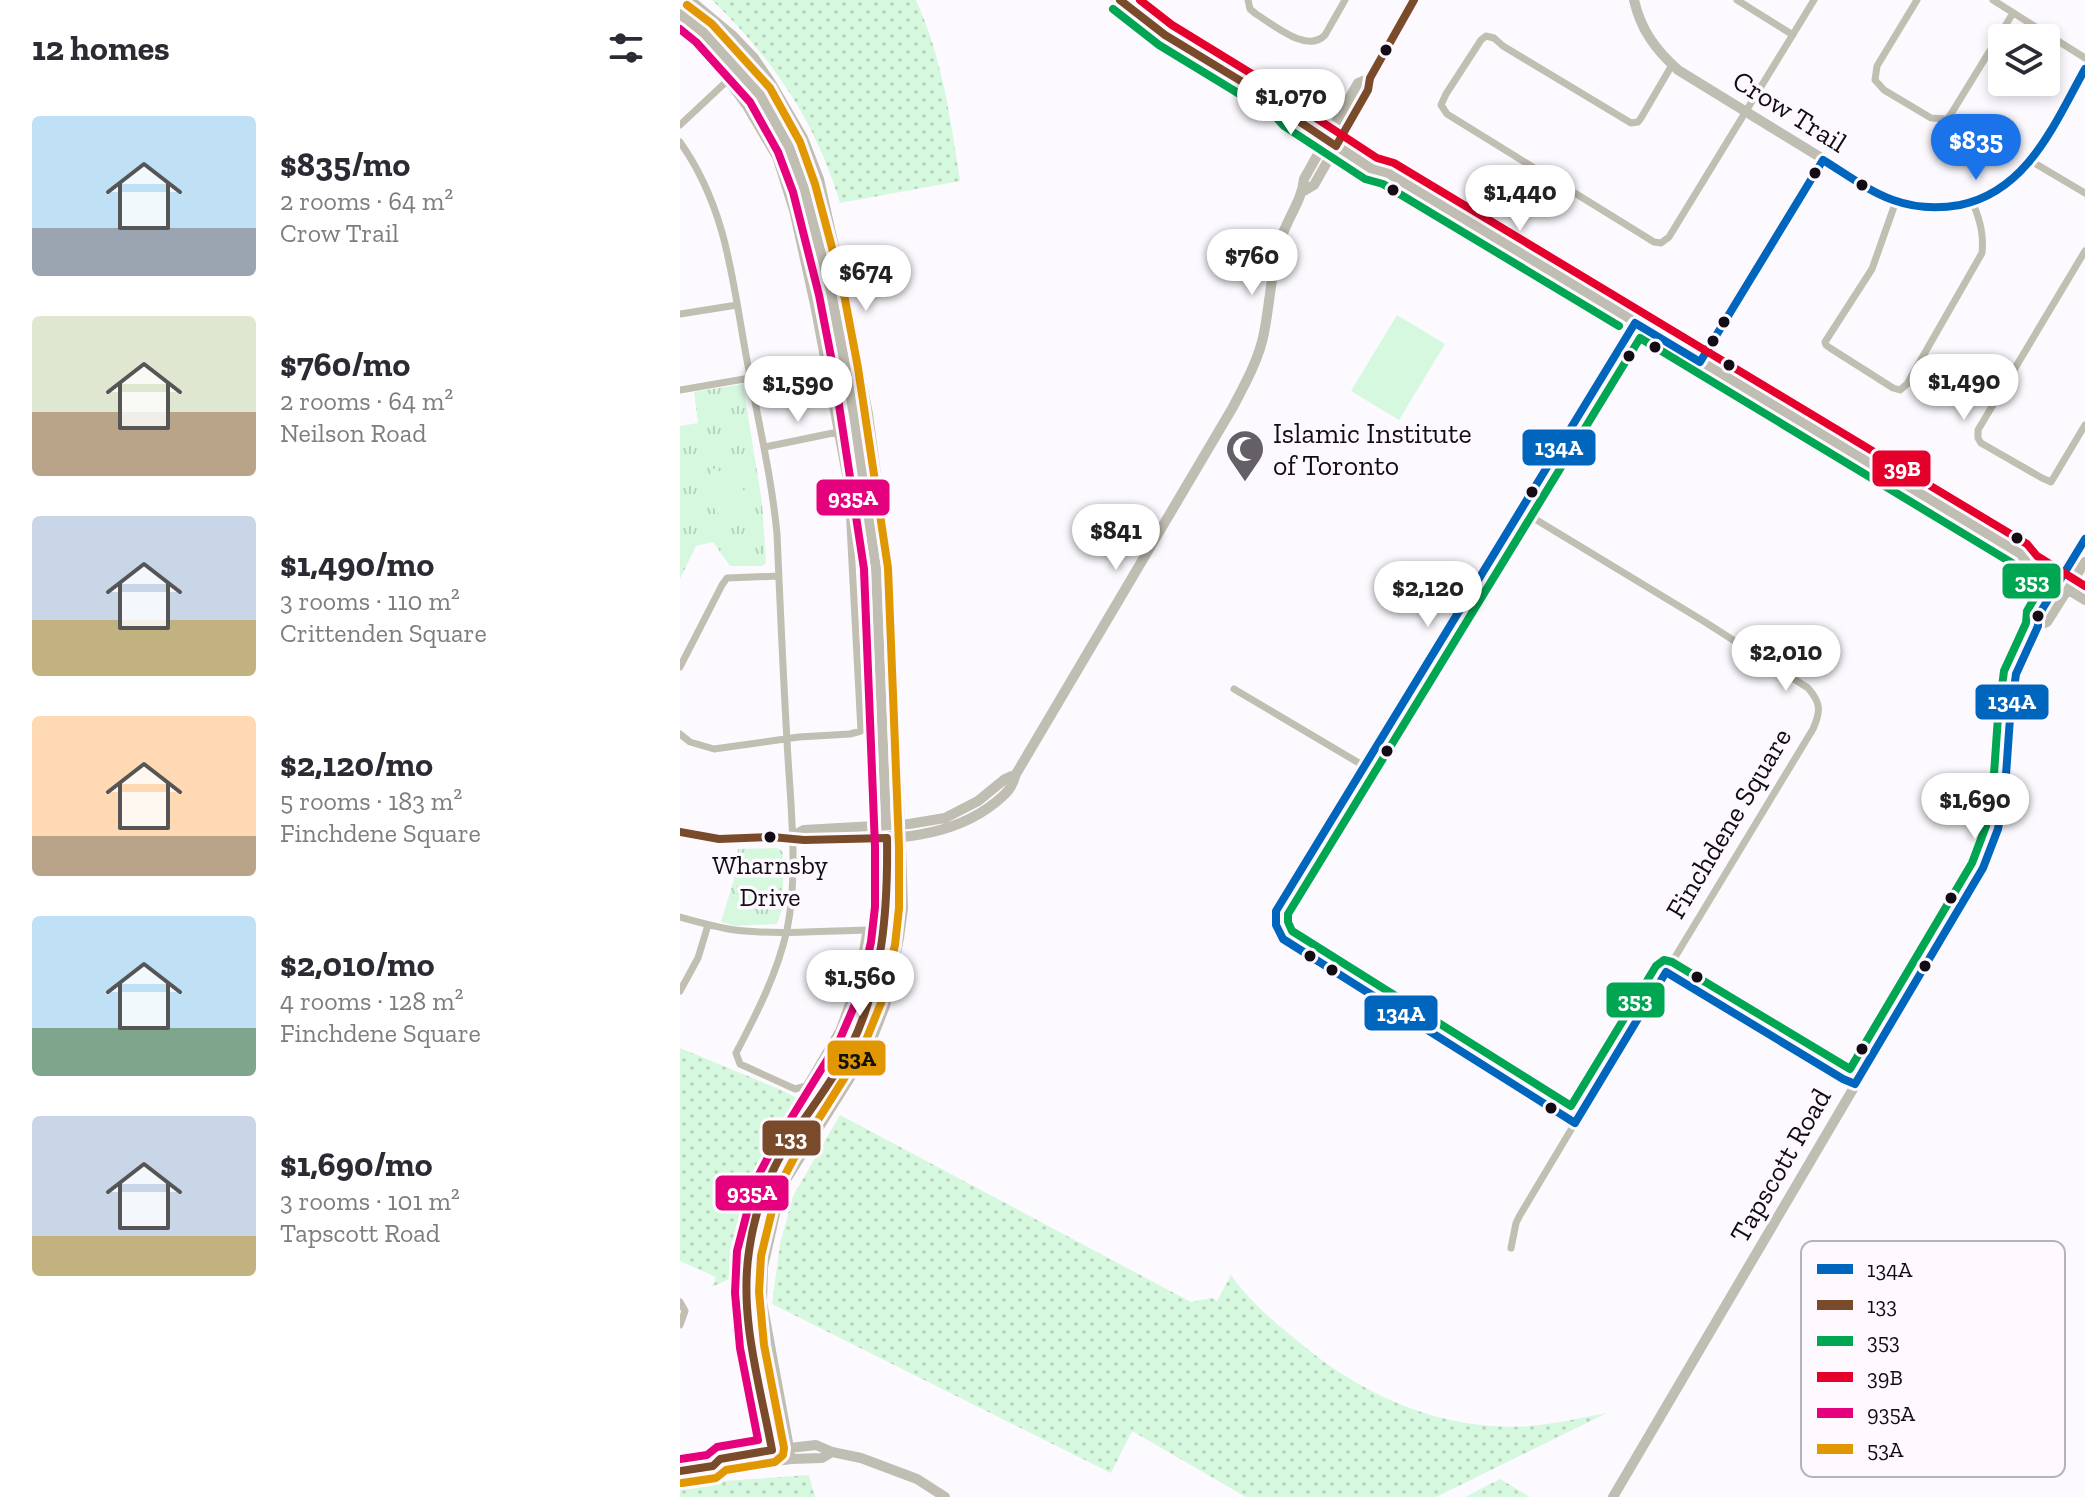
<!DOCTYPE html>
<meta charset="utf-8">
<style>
:root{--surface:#fff;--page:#f7f7f7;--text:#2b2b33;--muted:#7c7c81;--accent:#1a73e8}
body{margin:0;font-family:"Zilla Slab",serif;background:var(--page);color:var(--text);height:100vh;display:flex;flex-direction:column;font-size:30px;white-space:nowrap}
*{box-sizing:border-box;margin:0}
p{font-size:26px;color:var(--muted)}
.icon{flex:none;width:44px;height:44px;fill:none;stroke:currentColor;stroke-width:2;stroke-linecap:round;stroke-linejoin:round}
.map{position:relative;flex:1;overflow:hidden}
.details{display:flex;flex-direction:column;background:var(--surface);width:680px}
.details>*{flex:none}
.tools{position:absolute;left:1308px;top:24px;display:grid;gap:16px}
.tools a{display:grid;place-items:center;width:72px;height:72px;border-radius:8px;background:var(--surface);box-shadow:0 4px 12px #0003;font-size:40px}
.price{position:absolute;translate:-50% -68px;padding:0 18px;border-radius:28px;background:#fff;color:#222;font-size:26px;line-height:52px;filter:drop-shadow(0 2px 4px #0008)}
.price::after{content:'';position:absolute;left:50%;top:48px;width:24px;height:18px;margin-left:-12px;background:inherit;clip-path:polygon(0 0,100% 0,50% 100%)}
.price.active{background:var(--accent);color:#fff}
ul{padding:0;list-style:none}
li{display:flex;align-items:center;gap:24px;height:200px;padding:0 32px}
li span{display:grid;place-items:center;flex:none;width:224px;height:160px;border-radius:8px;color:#555}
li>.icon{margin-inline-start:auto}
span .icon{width:96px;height:96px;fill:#fffc;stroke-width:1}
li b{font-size:34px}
h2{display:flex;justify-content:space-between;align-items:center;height:96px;padding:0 32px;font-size:34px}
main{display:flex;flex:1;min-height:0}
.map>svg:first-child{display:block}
.grass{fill:url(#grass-dots)}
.park{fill:url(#park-tufts)}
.garden{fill:#d6f8df}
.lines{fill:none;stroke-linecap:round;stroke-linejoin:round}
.street{stroke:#c1beb2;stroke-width:7}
.secondary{stroke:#c0bdb2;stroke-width:10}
.bus-1-casing{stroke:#fdf9ff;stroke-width:14}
.bus-2-casing{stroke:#fdf9ff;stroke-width:14}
.bus-3-casing{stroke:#fdf9ff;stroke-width:14}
.bus-4-casing{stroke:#fdf9ff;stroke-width:14}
.bus-5-casing{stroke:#fdf9ff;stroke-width:14}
.bus-6-casing{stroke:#fdf9ff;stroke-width:14}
.bus-1{stroke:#0065bd;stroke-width:8}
.bus-2{stroke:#7a4b2a;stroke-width:8}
.bus-3{stroke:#00a651;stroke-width:8}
.bus-4{stroke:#e4002b;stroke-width:8}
.bus-5{stroke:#e5007d;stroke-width:8}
.bus-6{stroke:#e09702;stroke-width:8}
.bus-dot{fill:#130c15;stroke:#fdf9ff;stroke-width:3}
.labels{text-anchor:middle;stroke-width:7;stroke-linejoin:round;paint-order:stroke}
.bus-label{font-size:26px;fill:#130c15;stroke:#fdf9ff}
.street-label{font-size:28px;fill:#130c15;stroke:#fdf9ff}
.poi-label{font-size:28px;fill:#130c15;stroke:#fdf9ff;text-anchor:start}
.key{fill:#fdf9ff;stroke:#b7b2b9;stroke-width:2}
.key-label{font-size:22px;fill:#130c15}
.line-badge{stroke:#fdf9ff;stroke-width:3}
.badge-label{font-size:22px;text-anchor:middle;font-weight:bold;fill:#fff}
.pale-badge-label{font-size:22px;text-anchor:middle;font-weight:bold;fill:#111}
</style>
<main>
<section class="details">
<h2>12 homes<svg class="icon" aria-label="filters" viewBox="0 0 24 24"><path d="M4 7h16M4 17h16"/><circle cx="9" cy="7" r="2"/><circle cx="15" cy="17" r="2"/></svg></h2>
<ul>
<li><span style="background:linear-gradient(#bfe0f5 70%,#9aa5b1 0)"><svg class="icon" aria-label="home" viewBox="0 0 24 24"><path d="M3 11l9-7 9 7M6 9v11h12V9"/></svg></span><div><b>$835/mo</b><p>2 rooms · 64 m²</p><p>Crow Trail</p></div></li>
<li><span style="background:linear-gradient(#dfe7d0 60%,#b9a48a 0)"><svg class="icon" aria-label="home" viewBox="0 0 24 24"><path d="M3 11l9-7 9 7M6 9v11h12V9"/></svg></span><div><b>$760/mo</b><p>2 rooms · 64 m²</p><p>Neilson Road</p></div></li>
<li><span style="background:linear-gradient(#c9d6e8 65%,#c2b280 0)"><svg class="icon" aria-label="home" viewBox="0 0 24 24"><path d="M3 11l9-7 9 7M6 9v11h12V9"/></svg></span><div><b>$1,490/mo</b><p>3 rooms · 110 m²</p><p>Crittenden Square</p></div></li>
<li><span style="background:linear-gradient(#ffd9b3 75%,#b9a48a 0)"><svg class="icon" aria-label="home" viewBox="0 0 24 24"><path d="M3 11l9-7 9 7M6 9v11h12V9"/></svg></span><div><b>$2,120/mo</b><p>5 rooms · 183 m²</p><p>Finchdene Square</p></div></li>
<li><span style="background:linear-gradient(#bfe0f5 70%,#7fa58c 0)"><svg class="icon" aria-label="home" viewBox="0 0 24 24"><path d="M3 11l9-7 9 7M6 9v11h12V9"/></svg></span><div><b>$2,010/mo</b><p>4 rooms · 128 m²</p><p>Finchdene Square</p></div></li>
<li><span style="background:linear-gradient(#c9d6e8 75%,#c2b280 0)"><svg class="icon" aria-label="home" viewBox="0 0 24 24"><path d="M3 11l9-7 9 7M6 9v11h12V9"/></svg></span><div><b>$1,690/mo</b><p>3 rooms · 101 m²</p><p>Tapscott Road</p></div></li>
</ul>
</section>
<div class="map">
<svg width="1405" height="1497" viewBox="0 0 1405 1497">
<defs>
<pattern id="grass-dots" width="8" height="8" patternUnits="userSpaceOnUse" patternTransform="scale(2)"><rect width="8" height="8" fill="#d6f8df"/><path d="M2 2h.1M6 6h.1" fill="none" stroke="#b7d3be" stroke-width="1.8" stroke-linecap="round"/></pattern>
<pattern id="park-tufts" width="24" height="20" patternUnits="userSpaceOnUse" patternTransform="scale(2)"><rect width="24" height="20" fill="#d6f8df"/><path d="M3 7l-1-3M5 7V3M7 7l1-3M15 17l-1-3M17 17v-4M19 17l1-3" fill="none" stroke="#b7d3be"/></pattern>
</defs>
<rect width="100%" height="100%" fill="#fcfafe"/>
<path class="grass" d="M32 0H236C262 57 271 120 280 181L160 203C136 122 93 59 32 0Z
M0 1048 99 1089 123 1101 84 1164 70 1200 51 1278 32 1287 36 1277 0 1261Z
M160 1115 511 1302 532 1298 537 1301 551 1275C570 1302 595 1323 620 1343 683 1396 764 1432 849 1426 875 1424 900 1418 927 1413L756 1497H566L452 1431 431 1473 92 1304 100 1244 113 1196Z
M129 1475 135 1497H0V1484Z
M820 1479 850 1497H785Z"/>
<path class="park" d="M63 384 82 503 86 563 82 566H50L33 542 16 546 0 579V426L18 423 14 392Z
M97 848 102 851 103 854C102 876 106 903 97 924L55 926 41 922 54 879 58 849Z"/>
<path class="garden" d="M717 315 765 344 719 420 671 391Z
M31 467C47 475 53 478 66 493L61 507 63 510 56 522 48 513 42 518 32 506 36 501 29 489H28Z"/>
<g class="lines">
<path class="street" d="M568 0 570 9 576 14C594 25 627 54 645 35L665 0
M1057 0 1113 35
M1237 0 1197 66 1195 80 1204 90 1251 118 1267 119 1271 114 1333 13
M1313 0 1405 58
M992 65 961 118 958 122 951 123 823 46 814 38 806 36 801 40 766 94 761 105 767 114 974 242 981 243 989 237 1134 0
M0 125 47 81 66 107 96 158 113 212 134 307 168 488 181 731 170 734 119 737 34 749 10 742 0 734
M0 142C51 214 53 293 70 376 80 429 92 481 97 534 100 603 103 672 107 741 110 800 119 873 107 930 97 974 77 1013 56 1053L60 1064 115 1089 126 1086 159 1030 179 975 186 930C145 931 95 935 55 930 36 927 18 922 0 917
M1351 161 1405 193
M1216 201 1192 269 1145 342 1146 345 1150 348 1213 388 1220 390 1227 384 1302 253C1304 234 1300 221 1293 203
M1405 251 1298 430V438L1301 443 1362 478 1371 482 1405 425
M0 314 57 305
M0 390 70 378
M85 447 158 432
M840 510 1025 622 1128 688C1141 703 1141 711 1133 729L986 972
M0 667 42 585 47 578 99 576
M554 689 684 766
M0 991 18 958 28 925
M831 1248 836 1223 840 1215 895 1123
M0 1302 5 1311 0 1325"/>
<path class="secondary" d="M10 0 52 35 74 58 91 83 123 138 139 179 163 287 188 414 208 566 221 846 223 908 219 938 205 1006 188 1049 107 1178 95 1214 83 1267 82 1302 111 1459
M440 0 485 35 602 106 611 116 692 169 708 173 1341 554 1348 565 1405 600
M954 0C961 30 975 49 998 70L1197 192C1249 219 1316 209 1352 159 1372 132 1388 99 1405 69
M0 14 24 33 80 95 109 147 124 188 151 292 166 370 175 421 196 568 207 847V908L203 944 190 999 171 1045 104 1152 86 1186 69 1254 67 1292 72 1347 95 1462
M602 106 619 108 699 157 708 173
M622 192 634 185 688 90 690 78 734 0
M955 323 600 903C593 916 596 926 603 939L895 1123 986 972 1163 1079 1175 1084
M1020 362 1143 160
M1341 554 1351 553 1405 587
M1358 626 1367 622 1405 562
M0 832C13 835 25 839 39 839 67 840 96 833 124 840 189 838 262 846 316 802 327 793 332 788 336 774L553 407C565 384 579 359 584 333 590 303 591 271 600 242 606 220 622 201 624 179L678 83 690 78
M111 837 124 830 229 824 265 818 298 801 325 779 336 774
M33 1466 40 1459 92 1450 136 1445 152 1452 181 1458 237 1479 265 1497
M0 1471 33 1466 42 1469 111 1459 142 1458 152 1452
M933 1497 1303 868 1318 829 1325 789 1330 718 1336 674 1358 626V616L1405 539"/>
<g class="bus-1-casing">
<path id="bus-1" d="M1143 160C1166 174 1188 191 1213 200 1235 208 1257 209 1280 205 1348 191 1374 124 1405 69
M955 323 1020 362
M1020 362 1143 160
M986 972 1163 1079 1175 1084
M1175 1084 1303 868 1318 829 1325 789 1330 718 1336 674 1358 626V616L1405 539
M895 1123 603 939 596 925V911L955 323
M895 1123 986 972"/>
</g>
<g class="bus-2-casing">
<path id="bus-2" d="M440 0 485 35 602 106 611 116 656 146
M656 146 688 90 690 78 734 0
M0 832 39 839 92 837 124 840 207 838
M92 1450C80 1385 59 1318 69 1251 74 1215 86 1180 105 1148 126 1114 153 1082 171 1046 203 981 208 909 207 838
M0 1471 33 1466 40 1459 92 1450"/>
</g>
<g class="bus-3-casing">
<path id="bus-3" d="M433 9 479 45 594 115 604 126 685 179 703 184 939 326
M960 338 1332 563 1340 574 1361 587 1347 611 1346 623 1324 671 1318 717 1313 788 1306 826 1292 863 1170 1069 992 962 984 960 976 966 891 1106 612 931 608 922V914Z"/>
</g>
<g class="bus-4-casing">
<path id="bus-4" d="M460 0 492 25 608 96 619 107 697 158 714 163 1347 544 1357 556 1405 586"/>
</g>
<g class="bus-5-casing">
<path id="bus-5" d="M0 29 16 42 70 102 98 152 113 192 139 295 154 372 184 569 195 847V907L191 942 179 995 160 1039 94 1146 75 1182 57 1251 55 1293 60 1348 78 1440 37 1447 27 1455 0 1459"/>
</g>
<g class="bus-6-casing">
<path id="bus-6" d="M2 1483 36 1478 46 1470 95 1462 103 1455 104 1448 84 1345 79 1292 81 1256 97 1190 114 1158 182 1050 201 1003 215 945 219 908V847L208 568 178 368 163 289 135 184 120 142 90 88 32 24 7 5"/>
</g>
<use href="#bus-1" class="bus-1"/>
<use href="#bus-2" class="bus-2"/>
<use href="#bus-3" class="bus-3"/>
<use href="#bus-4" class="bus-4"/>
<use href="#bus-5" class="bus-5"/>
<use href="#bus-6" class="bus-6"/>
</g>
<defs>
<g id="mosque-pin" transform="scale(2)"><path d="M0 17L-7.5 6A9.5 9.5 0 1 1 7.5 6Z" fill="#655f67" stroke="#fdf9ff"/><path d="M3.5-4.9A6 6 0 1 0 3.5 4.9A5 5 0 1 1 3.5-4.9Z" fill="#fff"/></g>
</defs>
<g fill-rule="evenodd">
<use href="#mosque-pin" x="565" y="449"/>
</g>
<g class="bus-dot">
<circle cx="706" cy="50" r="7"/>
<circle cx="1135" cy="173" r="7"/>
<circle cx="1182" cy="185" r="7"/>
<circle cx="713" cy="190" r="7"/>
<circle cx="1044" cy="322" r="7"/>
<circle cx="1033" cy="341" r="7"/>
<circle cx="975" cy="347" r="7"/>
<circle cx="949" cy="356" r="7"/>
<circle cx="1049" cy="365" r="7"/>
<circle cx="852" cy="492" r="7"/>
<circle cx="1337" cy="538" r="7"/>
<circle cx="1358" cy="616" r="7"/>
<circle cx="707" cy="751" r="7"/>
<circle cx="90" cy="837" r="7"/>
<circle cx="1271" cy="898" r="7"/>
<circle cx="630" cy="956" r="7"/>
<circle cx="1245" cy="966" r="7"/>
<circle cx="652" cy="970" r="7"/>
<circle cx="1017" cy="977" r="7"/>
<circle cx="1182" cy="1049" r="7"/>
<circle cx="871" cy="1108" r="7"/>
</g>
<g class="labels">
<g class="bus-label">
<text x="90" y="874">Wharnsby<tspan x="90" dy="32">Drive</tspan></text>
</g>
<g class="street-label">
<text transform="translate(1110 111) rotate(32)" y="10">Crow Trail</text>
<text transform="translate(1048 823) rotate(-59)" y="10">Finchdene Square</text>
<text transform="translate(1100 1165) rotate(-60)" y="10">Tapscott Road</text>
</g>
<g class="poi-label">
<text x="593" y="443">Islamic Institute<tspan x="593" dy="32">of Toronto</tspan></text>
</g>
</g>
<rect x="1121" y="1241" width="264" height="236" rx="12" class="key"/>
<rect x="1137" y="1264" width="36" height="10" fill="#0065bd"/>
<rect x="1137" y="1300" width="36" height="10" fill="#7a4b2a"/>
<rect x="1137" y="1336" width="36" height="10" fill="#00a651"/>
<rect x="1137" y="1372" width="36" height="10" fill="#e4002b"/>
<rect x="1137" y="1408" width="36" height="10" fill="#e5007d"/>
<rect x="1137" y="1444" width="36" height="10" fill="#e09702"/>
<g class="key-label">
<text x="1187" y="1277">134A</text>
<text x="1187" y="1313">133</text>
<text x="1187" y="1349">353</text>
<text x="1187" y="1385">39B</text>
<text x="1187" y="1421">935A</text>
<text x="1187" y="1457">53A</text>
</g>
<g class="line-badge">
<rect x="841" y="428" width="76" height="39" rx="8" fill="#0065bd"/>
<rect x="1191" y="449" width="61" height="39" rx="8" fill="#e4002b"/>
<rect x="135" y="478" width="76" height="39" rx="8" fill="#e5007d"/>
<rect x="1321" y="562" width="61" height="38" rx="8" fill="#00a651"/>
<rect x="1294" y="683" width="76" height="38" rx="8" fill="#0065bd"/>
<rect x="925" y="981" width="61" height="38" rx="8" fill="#00a651"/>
<rect x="683" y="994" width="76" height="38" rx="8" fill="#0065bd"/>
<rect x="146" y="1039" width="61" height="38" rx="8" fill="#e09702"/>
<rect x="81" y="1119" width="61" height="38" rx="8" fill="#7a4b2a"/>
<rect x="34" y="1174" width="76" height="38" rx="8" fill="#e5007d"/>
</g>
<g class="badge-label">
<text x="879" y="455">134A</text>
<text x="1222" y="476">39B</text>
<text x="173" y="505">935A</text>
<text x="1352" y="589">353</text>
<text x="1332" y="709">134A</text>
<text x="955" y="1008">353</text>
<text x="721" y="1021">134A</text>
<text x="111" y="1146">133</text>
<text x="72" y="1200">935A</text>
</g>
<g class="pale-badge-label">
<text x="177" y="1066">53A</text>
</g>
</svg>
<div class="tools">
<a><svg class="icon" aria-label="layers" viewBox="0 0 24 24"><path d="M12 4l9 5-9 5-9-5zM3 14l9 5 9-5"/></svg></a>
</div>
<b class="price" style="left:611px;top:137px">$1,070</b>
<b class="price active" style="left:1296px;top:182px">$835</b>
<b class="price" style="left:840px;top:233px">$1,440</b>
<b class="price" style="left:572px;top:297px">$760</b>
<b class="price" style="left:186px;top:313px">$674</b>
<b class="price" style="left:1284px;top:422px">$1,490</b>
<b class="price" style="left:118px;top:424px">$1,590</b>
<b class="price" style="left:436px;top:572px">$841</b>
<b class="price" style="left:748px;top:629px">$2,120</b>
<b class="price" style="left:1106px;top:693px">$2,010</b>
<b class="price" style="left:1295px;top:841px">$1,690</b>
<b class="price" style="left:180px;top:1018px">$1,560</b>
</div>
</main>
